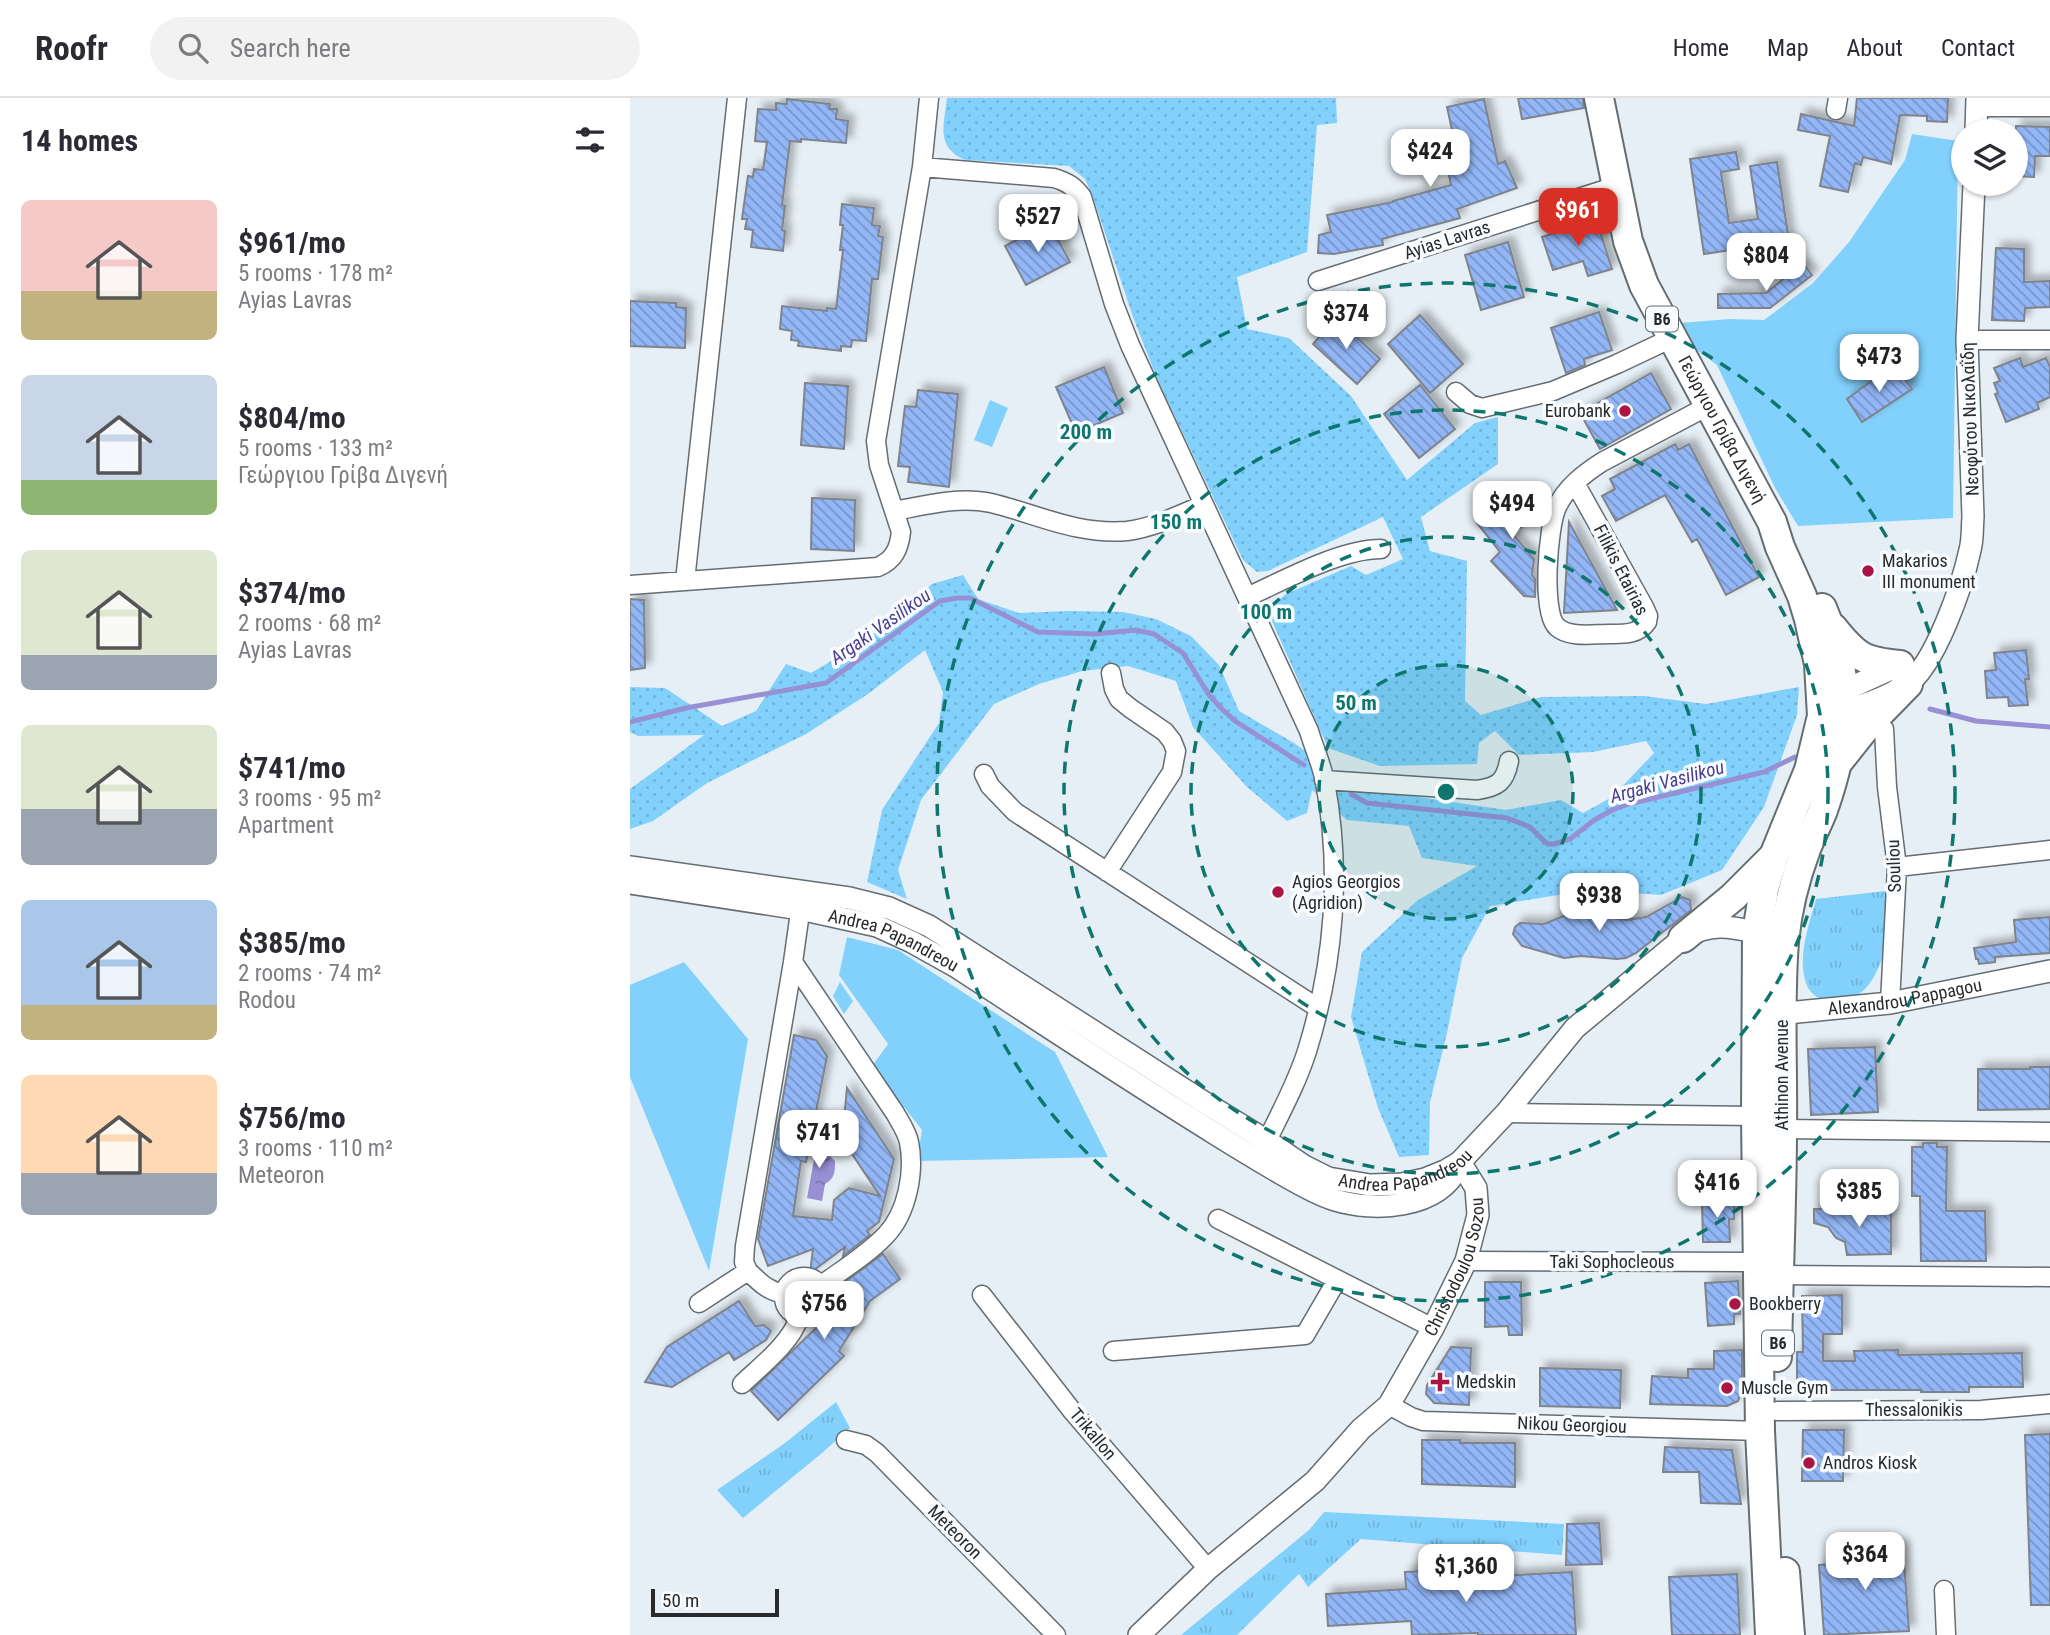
<!DOCTYPE html>
<meta charset="utf-8">
<style>
:root{--surface:#fff;--page:#f2f2f3;--text:#2b2b33;--muted:#7c7c81;--line:#e1e1e2;--accent:#d93025}
body{margin:0;font-family:"Roboto Condensed",sans-serif;background:var(--page);color:var(--text);height:100vh;display:flex;flex-direction:column;font-size:26px;white-space:nowrap}
*{box-sizing:border-box;margin:0}
p{font-size:23px;color:var(--muted)}
.icon{flex:none;width:38px;height:38px;fill:none;stroke:currentColor;stroke-width:2;stroke-linecap:round;stroke-linejoin:round}
.map{position:relative;flex:1;overflow:hidden}
.sheet{display:flex;flex-direction:column;background:var(--surface);width:630px}
.sheet>*{flex:none}
.tools{position:absolute;left:1321px;top:21px;display:grid;gap:14px}
.tools a{display:grid;place-items:center;width:77px;height:77px;border-radius:50%;background:var(--surface);box-shadow:0 2px 5px #0004;font-size:35px}
.scale{position:absolute;left:21px;bottom:18px;width:128px;box-sizing:border-box;padding-left:7px;border:4px solid #282b2d;border-top:0;font-size:19px;line-height:24px;white-space:nowrap;color:#282b2d;-webkit-text-stroke:5px #f8fcfe;paint-order:stroke}
.price{position:absolute;translate:-50% -60px;padding:0 16px;border-radius:14px;background:#fff;color:#222;font-size:23px;line-height:46px;filter:drop-shadow(0 2px 4px #0008)}
.price::after{content:'';position:absolute;left:50%;top:42px;width:21px;height:16px;margin-left:-10px;background:inherit;clip-path:polygon(0 0,100% 0,50% 100%)}
.price.current{background:var(--accent);color:#fff}
ul{padding:0;list-style:none}
li{display:flex;align-items:center;gap:21px;height:175px;padding:0 21px}
li span{display:grid;place-items:center;flex:none;width:196px;height:140px;border-radius:10px;color:#555}
li>.icon{margin-inline-start:auto}
span .icon{width:84px;height:84px;fill:#fffc;stroke-width:1}
li b{font-size:30px}
h2{display:flex;justify-content:space-between;align-items:center;height:84px;padding:0 21px;font-size:30px}
header{display:flex;align-items:center;gap:42px;box-sizing:border-box;height:98px;padding:0 35px;background:var(--surface);border-bottom:2px solid var(--line)}
header strong{font-size:33px}
nav{display:flex;gap:38px;margin-inline-start:auto;font-size:24px}
.search{width:490px;height:63px;background:var(--page);display:flex;align-items:center;gap:18px;box-sizing:border-box;padding:0 24px;border-radius:38px;color:var(--muted);font-size:26px}
main{display:flex;flex:1;min-height:0}
.map>svg:first-child{display:block}
.grass{fill:url(#grass-dots)}
.park{fill:url(#park-tufts)}
.garden{fill:#82d1fd}
.water{fill:url(#water-ripples)}
.lines{fill:none;stroke-linecap:round;stroke-linejoin:round}
.stream{stroke:#9890d5;stroke-width:5}
.building{fill:url(#building-back-hatch);stroke:#7f838b;stroke-width:2;filter:url(#shadow)}
.minor-casing{stroke:#646d72;stroke-width:21}
.tertiary-casing{stroke:#646d72;stroke-width:24}
.primary-casing{stroke:#646d72;stroke-width:32}
.minor{stroke:#fff;stroke-width:18}
.tertiary{stroke:#fff;stroke-width:21}
.primary{stroke:#fff;stroke-width:28}
.ring{fill:none;stroke:#0f766e;stroke-width:3.5;stroke-dasharray:12 9}
.poi-dot{fill:#aa1545;stroke:#f8fcfe;stroke-width:2.5}
.labels{text-anchor:middle;stroke-width:7;stroke-linejoin:round;paint-order:stroke}
.shield{fill:#f8fcfe;stroke:#666a6c;stroke-width:2}
.shield-label{font-size:16px;font-weight:bold;fill:#282b2d}
.street-label{font-size:18px;fill:#282b2d;stroke:#f8fcfe}
.poi-label{font-size:18px;fill:#282b2d;stroke:#f8fcfe;text-anchor:start}
.water-label{font-size:19px;font-style:italic;fill:#4e3e90;stroke:#f8fcfe}
.centre{fill:#0f766e;stroke:#f8fcfe;stroke-width:3.5}
.ring-label{font-size:21px;text-anchor:middle;font-weight:bold;fill:#0f766e;stroke:#f8fcfe;stroke-width:7;stroke-linejoin:round;paint-order:stroke}
</style>
<header>
<strong>Roofr</strong>
<div class="search"><svg class="icon" aria-label="search" viewBox="0 0 24 24"><circle cx="10" cy="10" r="6"/><path d="M15 15l6 6"/></svg>Search here</div>
<nav><a>Home</a><a>Map</a><a>About</a><a>Contact</a></nav>
</header>
<main>
<section class="sheet">
<h2>14 homes<svg class="icon" aria-label="filters" viewBox="0 0 24 24"><path d="M4 7h16M4 17h16"/><circle cx="9" cy="7" r="2"/><circle cx="15" cy="17" r="2"/></svg></h2>
<ul>
<li><span style="background:linear-gradient(#f6c9c9 65%,#c2b280 0)"><svg class="icon" aria-label="home" viewBox="0 0 24 24"><path d="M3 11l9-7 9 7M6 9v11h12V9"/></svg></span><div><b>$961/mo</b><p>5 rooms · 178 m²</p><p>Ayias Lavras</p></div></li>
<li><span style="background:linear-gradient(#c9d6e8 75%,#8fb573 0)"><svg class="icon" aria-label="home" viewBox="0 0 24 24"><path d="M3 11l9-7 9 7M6 9v11h12V9"/></svg></span><div><b>$804/mo</b><p>5 rooms · 133 m²</p><p>Γεώργιου Γρίβα Διγενή</p></div></li>
<li><span style="background:linear-gradient(#dfe7d0 75%,#9aa5b1 0)"><svg class="icon" aria-label="home" viewBox="0 0 24 24"><path d="M3 11l9-7 9 7M6 9v11h12V9"/></svg></span><div><b>$374/mo</b><p>2 rooms · 68 m²</p><p>Ayias Lavras</p></div></li>
<li><span style="background:linear-gradient(#dfe7d0 60%,#9aa5b1 0)"><svg class="icon" aria-label="home" viewBox="0 0 24 24"><path d="M3 11l9-7 9 7M6 9v11h12V9"/></svg></span><div><b>$741/mo</b><p>3 rooms · 95 m²</p><p>Apartment</p></div></li>
<li><span style="background:linear-gradient(#a9c7e8 75%,#c2b280 0)"><svg class="icon" aria-label="home" viewBox="0 0 24 24"><path d="M3 11l9-7 9 7M6 9v11h12V9"/></svg></span><div><b>$385/mo</b><p>2 rooms · 74 m²</p><p>Rodou</p></div></li>
<li><span style="background:linear-gradient(#ffd9b3 70%,#9aa5b1 0)"><svg class="icon" aria-label="home" viewBox="0 0 24 24"><path d="M3 11l9-7 9 7M6 9v11h12V9"/></svg></span><div><b>$756/mo</b><p>3 rooms · 110 m²</p><p>Meteoron</p></div></li>
</ul>
</section>
<div class="map">
<svg width="1420" height="1537" viewBox="0 0 1420 1537">
<defs>
<pattern id="grass-dots" width="8" height="8" patternUnits="userSpaceOnUse" patternTransform="scale(1.75)"><rect width="8" height="8" fill="#82d1fd"/><path d="M2 2h.1M6 6h.1" fill="none" stroke="#70b4d9" stroke-width="1.8" stroke-linecap="round"/></pattern>
<pattern id="park-tufts" width="24" height="20" patternUnits="userSpaceOnUse" patternTransform="scale(1.75)"><rect width="24" height="20" fill="#82d1fd"/><path d="M3 7l-1-3M5 7V3M7 7l1-3M15 17l-1-3M17 17v-4M19 17l1-3" fill="none" stroke="#70b4d9"/></pattern>
<pattern id="water-ripples" width="26" height="14" patternUnits="userSpaceOnUse" patternTransform="scale(1.75)"><rect width="26" height="14" fill="#9890d5"/><path d="M2 4q2-2 4 0t4 0M15 11q2-2 4 0t4 0" fill="none" stroke="#7c76ad"/></pattern>
<pattern id="building-back-hatch" width="6" height="6" patternUnits="userSpaceOnUse" patternTransform="scale(1.75)"><rect width="6" height="6" fill="#92b6f6"/><path d="M-1 5l2 2M0 0l6 6M5-1l2 2" fill="none" stroke="#7794c8"/></pattern>
<filter id="shadow"><feDropShadow dx="6" dy="-6" stdDeviation="3.5" flood-color="#0004"/></filter>
</defs>
<rect width="100%" height="100%" fill="#e6eff5"/>
<path class="grass" d="M317 0H706L707 25 687 27 677 154 607 179 617 231 659 240 721 298 777 382 845 325 868 319V366L791 419 800 453 837 463 835 603 851 617 911 599 1014 598 1076 606 1169 589 1167 617 1134 709 1092 772 1031 797 959 792 860 808 832 860 817 935 800 1004 799 1057 769 1059 748 1010 721 919 732 854 788 802 847 768 792 760 779 728 717 722 682 692 677 715 657 723 616 688 563 629 546 583 498 568 452 573 409 586 364 606 291 702 268 772 277 801 237 784 252 712 309 625 313 594 295 552 238 596 176 636 77 685 23 723 0 731V691L74 637 8 638 0 634V589L35 590 92 628 126 613 156 566 181 575 228 547 259 525 302 486 333 477 348 501 389 515 439 513 493 514 526 521 561 538 589 567 609 613 664 645 728 690 876 712 931 702 953 715 982 699 1024 655 1016 643 963 654 889 657 865 633 849 645 847 666 750 668 698 650 642 523 643 507 656 496 721 468 736 477 773 461 753 419 638 473 627 474 613 462 528 283 503 219 463 99 455 81 439 68 335 62C305 49 314 27 317 0Z"/>
<path class="park" d="M1255 793C1255 813 1260 839 1253 858 1249 869 1243 883 1235 891 1219 907 1184 910 1176 885 1167 858 1179 827 1186 801Z
M210 884 223 903 214 916 203 898Z
M206 1304 220 1330 192 1355 113 1420 87 1392 155 1345Z
M694 1414 934 1426 932 1457 731 1441 678 1489 669 1476 607 1537H551L679 1432Z"/>
<path class="garden" d="M1282 36 1328 43 1323 420 1168 428 1145 390 1087 267 1064 250 1050 225 1100 221 1134 222 1183 185 1219 144 1275 62Z
M360 302 378 310 362 349 344 342Z
M217 839 268 852 425 954 478 1059 287 1063 292 1032 242 968 258 946 209 877Z
M54 864 118 941 79 1173 0 979V887Z"/>
<path class="water" d="M187 1045 205 1063C205 1074 205 1080 195 1086L192 1103 177 1100Z"/>
<g class="lines">
<path class="stream" d="M1300 611 1346 623 1420 629
M0 624 56 610 196 585 310 503 327 500H340L408 534 464 536 506 532 524 536 553 555 579 597 592 611 605 623 674 667
M721 696 737 705 877 720 900 729 913 742 918 746H924L940 741 963 723 982 712 999 706 1134 674 1165 659"/>
</g>
<path class="building" d="M888 0H953L954 10 892 21Z
M1227 0H1318L1317 24 1297 23V18L1270 17 1261 66 1233 59 1231 67 1225 65 1218 94 1190 88 1200 38 1168 32 1171 16 1224 28Z
M157 1 200 6 199 11H207L206 21 218 23 216 45 171 41V44L160 43 152 107 155 108 152 132 155 133 153 153 121 149 123 132 115 131 117 121H112L118 78 123 79 124 71 133 72 137 44 125 43 128 11 146 12V5L157 6Z
M854 1 868 66 875 63 887 90 827 111 830 120 752 141 753 147 704 156 688 155 689 137 701 134 697 117 763 104V103L821 87 812 43 824 41 817 9Z
M1386 28 1420 29V58H1405L1404 79 1386 78Z
M1106 54 1109 71 1091 74 1099 125 1128 121 1120 68 1147 64 1159 143 1074 156 1060 61Z
M212 106 244 110 242 127 250 128 248 138 253 139 248 181H242L236 243 222 242 221 249 211 248V253L168 248 169 243 161 242 162 233 150 231 152 208 197 213V210L206 211 213 152H210L213 127H210Z
M954 119 956 127 967 124 982 171 958 178 953 163 923 172 912 139 943 129 941 123Z
M419 125 440 164 396 187 375 148Z
M878 144 894 199 851 212 835 157Z
M1366 150 1394 151V184L1420 183V209L1395 210 1394 223 1362 222Z
M1173 165 1182 177 1140 210H1088V196L1136 195Z
M0 203 46 205V209L56 210 55 250 0 248Z
M969 214 982 252 954 261 955 267 936 275 921 230Z
M790 217 833 266 800 295 758 246Z
M706 220 750 261 727 286 683 246Z
M1390 260 1393 269 1416 260 1420 269V299L1407 305 1409 311 1376 324 1365 296 1368 295 1364 285 1370 283 1364 270Z
M1263 267 1282 291 1232 324 1217 301Z
M474 269 493 315 446 335 426 289Z
M1021 275 1041 311 970 351 950 315Z
M175 285 218 288 214 351 171 347Z
M790 287 825 331 789 360 754 316Z
M288 292 328 296 319 389 278 384 280 369 268 368 275 308 286 309Z
M1045 346 1048 352 1059 346 1129 479 1096 497 1067 441 1062 444 1035 397 986 423 972 398 985 391 980 381Z
M872 395 908 405 904 421 882 435 904 461 902 477 905 481V499L894 498 861 463 870 454 847 425 861 411 868 414Z
M182 400 225 402 224 453 181 451Z
M939 424 987 512 934 515Z
M0 501 14 502 15 570 0 572Z
M1396 552 1399 581H1395L1398 607 1379 608 1378 599 1357 600 1355 573 1366 572 1364 555Z
M1052 799 1060 802 1061 812 1006 855 996 860 987 861 951 858 934 860 892 848 883 836 885 829 890 825 914 826 936 817 946 815 997 822 1016 819Z
M1420 819V855L1365 859V864L1349 866 1348 861H1346L1344 850 1386 844 1384 822Z
M164 937 186 942 197 958 176 1064 171 1063 163 1118 202 1122 204 1102 219 1090 250 1098 212 1041 217 990 264 1061 249 1124 237 1133 240 1137 213 1158 215 1149 180 1175 183 1151 138 1168 128 1141Z
M1245 949 1248 1014 1181 1017 1178 951Z
M1400 969H1420V1011L1348 1012V971H1400Z
M1293 1045H1307V1049H1317L1316 1113H1355L1356 1163H1291L1290 1098H1282V1049H1293Z
M1104 1102V1121H1099L1100 1144H1073L1072 1103Z
M1184 1111 1261 1112V1156L1217 1157 1215 1144 1206 1140 1198 1129 1184 1125Z
M253 1156 270 1181 240 1203 209 1253 214 1258 148 1322 121 1293 217 1200 213 1195 202 1202 205 1191Z
M1108 1183 1110 1216H1104V1226L1078 1228 1075 1185Z
M855 1184H891L892 1237H879L878 1228 855 1229Z
M1212 1197V1236H1193V1263H1225L1224 1253 1268 1252V1257L1392 1255 1393 1289H1339V1294H1291V1292H1167V1254H1173L1172 1198Z
M109 1203 125 1228 134 1227 141 1233 136 1242 104 1262 99 1254 42 1289 15 1284 37 1249Z
M821 1249 841 1250 839 1307 804 1305 796 1296 797 1287Z
M1112 1252V1292L1108 1303 1097 1308 1020 1306 1022 1278 1058 1280V1271H1084V1253Z
M910 1270 991 1272 990 1310 910 1308Z
M1173 1332H1214L1213 1383H1172Z
M1420 1336V1507H1401L1395 1337Z
M792 1342H830V1345H885V1389L792 1386Z
M1035 1349 1102 1352 1111 1406 1071 1405 1069 1374H1033Z
M969 1425 972 1466 936 1467 937 1426Z
M1273 1448 1279 1533 1194 1537 1189 1467 1212 1465 1211 1452Z
M867 1469V1478L942 1474 946 1537H848V1535L782 1537 781 1523 698 1528 696 1496 776 1491 775 1474Z
M1107 1476 1110 1537H1042L1039 1479Z"/>
<g class="lines">
<g class="minor-casing">
<path id="minor" d="M1347 9H1420
M1206 12 1208 0
M292 69 424 80C437 84 444 88 452 99L484 206 500 247 679 633C684 650 692 667 695 684 712 773 704 866 677 953 666 988 647 1021 631 1055
M688 183 986 88
M1337 242H1420
M826 294 840 306 852 310 923 293 987 266 1042 240
M945 385 1014 509 1018 518 1017 524C1008 537 993 536 979 536 963 536 939 540 927 529 911 515 918 427 927 409 936 389 955 375 972 364L1078 308
M265 413C296 407 329 398 361 405 407 416 446 437 497 433 523 430 549 417 573 407
M55 483 107 0
M0 487 248 469C264 462 269 451 271 434L249 367 246 343 292 69 299 0
M617 499C655 482 710 451 751 451
M1254 631 1257 689 1267 769 1260 905
M354 676 360 688 385 714 688 910
M694 682 847 692C868 689 875 684 879 663
M1267 769 1420 752
M477 774 542 674 546 653 542 643 535 634 500 610 489 601 484 591 481 575
M163 864 265 1015C270 1024 277 1034 279 1044 285 1074 277 1115 256 1137 237 1157 212 1172 190 1188
M876 1015 1126 1018
M1152 1031 1420 1034
M588 1121 803 1230
M836 1163 1127 1164
M118 1173C130 1185 138 1193 155 1196
M1148 1177 1420 1179
M154 1199a20 20 0 1 1 40 0a20 20 0 1 1-40 0Z
M352 1197 443 1314 578 1471
M69 1205 118 1173 114 1164 115 1148 163 864 172 800
M483 1253 675 1237 707 1182
M112 1286C133 1266 160 1246 170 1218
M759 1307 781 1319 793 1323 1130 1333
M1147 1313 1351 1312 1420 1306
M216 1342 236 1347 247 1355 426 1537
M1314 1492 1316 1537"/>
</g>
<g class="tertiary-casing">
<g id="tertiary">
<path d="M1346 33 1347 0"/>
<path d="M1202 598 1272 566"/>
<path d="M1200 616C1226 610 1253 602 1276 587 1305 568 1333 485 1340 452 1343 441 1342 430 1343 419L1337 242 1344 86"/>
<path id="s1" d="M0 769 219 800 259 810 299 828 572 1003 637 1043 674 1068 698 1080 740 1087 772 1086 795 1081 815 1073 830 1064 876 1015 945 930 1053 840C1085 822 1104 830 1139 837"/>
<path id="s2" d="M0 785 170 811 247 828 282 844 325 868C411 924 497 981 584 1035 608 1050 633 1065 657 1079 673 1088 688 1097 705 1102 744 1114 808 1111 828 1069"/>
<path id="s3" d="M1136 917 1260 905 1420 873"/>
<path id="s4" d="M509 1537 578 1471 685 1383 731 1331 759 1307 803 1230 836 1163 848 1117 846 1090 830 1064"/>
</g>
</g>
<g class="primary-casing">
<g id="primary">
<path id="s5" d="M969 0 998 143 1014 187 1142 424 1150 449 1172 498 1179 521 1189 566 1192 618 1179 672 1144 758 1134 791 1127 835 1126 1018 1130 1333 1140 1537"/>
<path d="M1203 530C1226 559 1234 564 1270 567"/>
<path d="M1208 664 1235 630 1278 586"/>
<path d="M1053 840 1103 799 1142 760"/>
<path d="M1147 1259C1148 1182 1152 1106 1152 1030 1153 968 1149 906 1154 844 1157 812 1165 780 1176 751 1181 738 1188 725 1193 712 1219 638 1223 583 1192 510"/>
<path d="M1155 1474 1160 1537"/>
</g>
</g>
<use href="#minor" class="minor"/>
<use href="#tertiary" class="tertiary"/>
<use href="#primary" class="primary"/>
</g>
<circle cx="816" cy="694" r="127" fill="#0f766e" fill-opacity=".12"/>
<g class="ring">
<circle cx="816" cy="694" r="127"/>
<circle cx="816" cy="694" r="255"/>
<circle cx="816" cy="694" r="382"/>
<circle cx="816" cy="694" r="509"/>
</g>
<g class="poi-dot">
<circle cx="995" cy="313" r="7"/>
<circle cx="1238" cy="473" r="7"/>
<circle cx="648" cy="794" r="7"/>
<circle cx="1105" cy="1206" r="7"/>
<path d="M806.5 1273.5h7v7h7v7h-7v7h-7v-7h-7v-7h7z"/>
<circle cx="1097" cy="1290" r="7"/>
<circle cx="1179" cy="1365" r="7"/>
</g>
<g class="labels">
<g class="shield">
<rect x="1016" y="208.5" width="32" height="25" rx="5"/>
<rect x="1132" y="1232.5" width="32" height="25" rx="5"/>
</g>
<g class="shield-label">
<text x="1032" y="227">B6</text>
<text x="1148" y="1251">B6</text>
</g>
<g class="street-label">
<text transform="translate(817 142) rotate(-18)" y="6">Ayias Lavras</text>
<text transform="translate(1340 321) rotate(-92)" y="6">Νεοφύτου Νικολαΐδη</text>
<text dy="6" stroke="none"><textPath href="#s5" startOffset="357">Γεώργιου Γρίβα Διγενή</textPath></text>
<text transform="translate(991 472) rotate(63)" y="6">Filikis Etairias</text>
<text transform="translate(1264 768) rotate(-92)" y="6">Souliou</text>
<text dy="6" stroke="none"><textPath href="#s2" startOffset="271">Andrea Papandreou</textPath></text>
<text dy="6" stroke="none"><textPath href="#s3" startOffset="140">Alexandrou Pappagou</textPath></text>
<text transform="translate(1152 977) rotate(-90)" y="6">Athinon Avenue</text>
<text dy="6" stroke="none"><textPath href="#s1" startOffset="859">Andrea Papandreou</textPath></text>
<text x="982" y="1170">Taki Sophocleous</text>
<text dy="6" stroke="none"><textPath href="#s4" startOffset="495">Christodoulou Sozou</textPath></text>
<text x="1284" y="1318">Thessalonikis</text>
<text transform="translate(942 1327) rotate(2)" y="6">Nikou Georgiou</text>
<text transform="translate(463 1336) rotate(50)" y="6">Trikallon</text>
<text transform="translate(325 1434) rotate(45)" y="6">Meteoron</text>
</g>
<g class="poi-label">
<text x="981" y="319" text-anchor="end">Eurobank</text>
<text x="1252" y="469">Makarios<tspan x="1252" dy="21">III monument</tspan></text>
<text x="662" y="790">Agios Georgios<tspan x="662" dy="21">(Agridion)</tspan></text>
<text x="1119" y="1212">Bookberry</text>
<text x="826" y="1290">Medskin</text>
<text x="1111" y="1296">Muscle Gym</text>
<text x="1193" y="1371">Andros Kiosk</text>
</g>
<g class="water-label">
<text transform="translate(250 528) rotate(-35)" y="7">Argaki Vasilikou</text>
<text transform="translate(1037 683) rotate(-15)" y="7">Argaki Vasilikou</text>
</g>
</g>
<circle cx="816" cy="694" r="10" class="centre"/>
<g class="ring-label">
<text x="456" y="341">200 m</text>
<text x="546" y="431">150 m</text>
<text x="636" y="521">100 m</text>
<text x="726" y="612">50 m</text>
</g>
</svg>
<div class="tools">
<a><svg class="icon" aria-label="layers" viewBox="0 0 24 24"><path d="M12 4l9 5-9 5-9-5zM3 14l9 5 9-5"/></svg></a>
</div>
<div class="scale">50 m</div>
<b class="price" style="left:800px;top:91px">$424</b>
<b class="price current" style="left:948px;top:150px">$961</b>
<b class="price" style="left:408px;top:156px">$527</b>
<b class="price" style="left:1136px;top:195px">$804</b>
<b class="price" style="left:716px;top:253px">$374</b>
<b class="price" style="left:1249px;top:296px">$473</b>
<b class="price" style="left:882px;top:443px">$494</b>
<b class="price" style="left:969px;top:835px">$938</b>
<b class="price" style="left:189px;top:1072px">$741</b>
<b class="price" style="left:1087px;top:1122px">$416</b>
<b class="price" style="left:1229px;top:1131px">$385</b>
<b class="price" style="left:194px;top:1243px">$756</b>
<b class="price" style="left:1235px;top:1494px">$364</b>
<b class="price" style="left:836px;top:1506px">$1,360</b>
</div>
</main>
